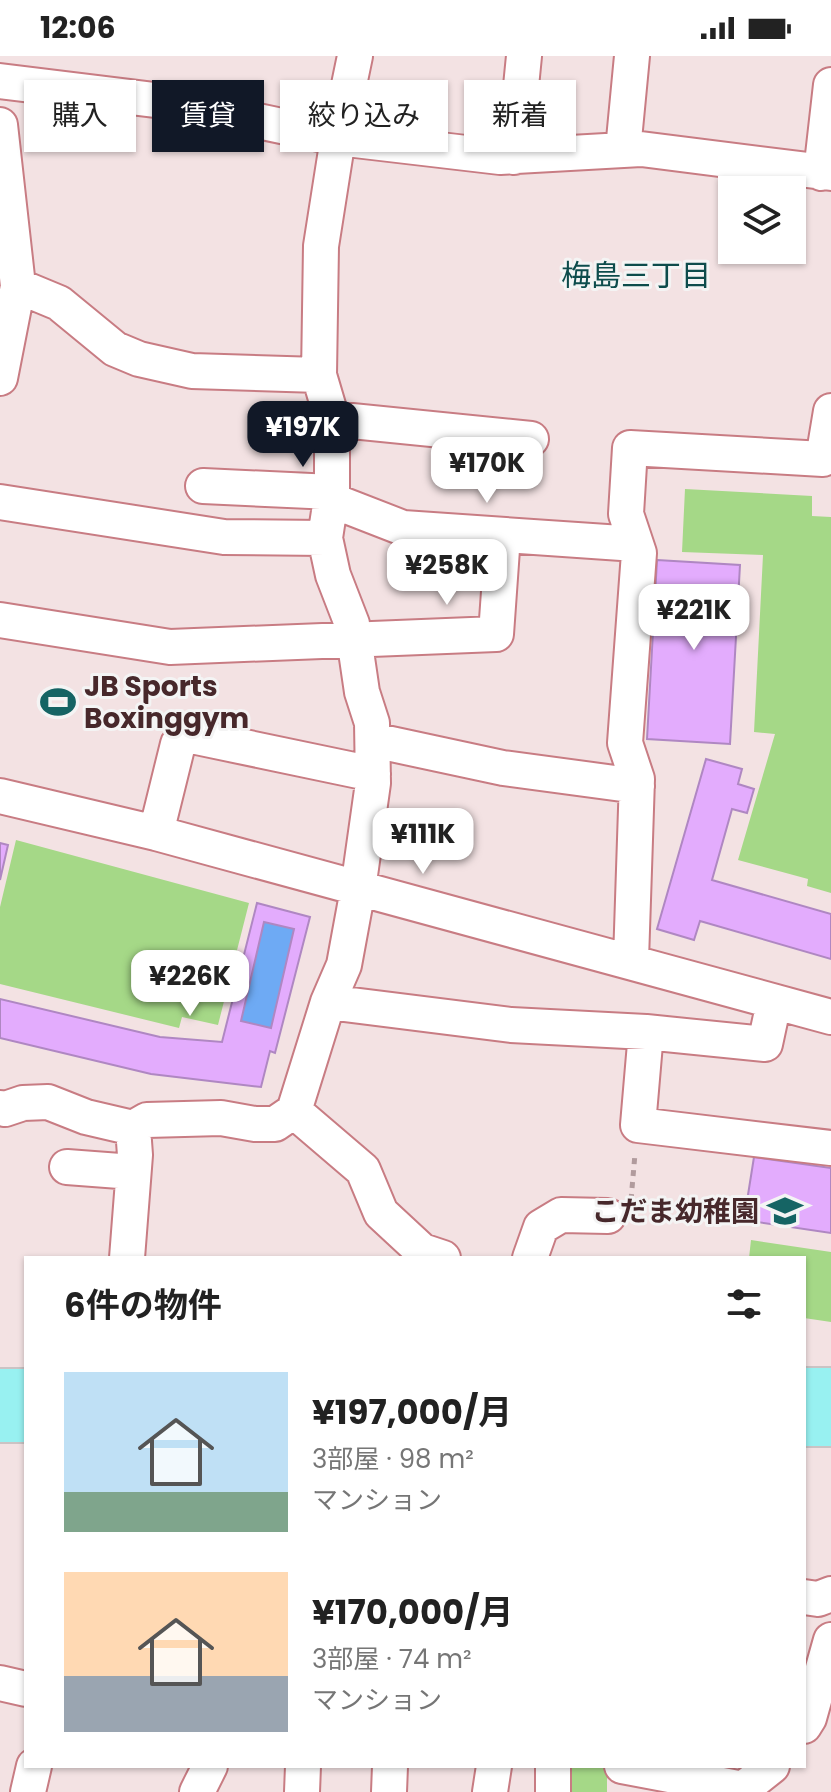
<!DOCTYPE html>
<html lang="ja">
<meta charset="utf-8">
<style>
:root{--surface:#fff;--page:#f6f6f6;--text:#222;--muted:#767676;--accent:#111827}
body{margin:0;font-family:Poppins,"Noto Sans JP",sans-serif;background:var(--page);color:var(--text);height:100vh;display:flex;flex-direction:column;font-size:30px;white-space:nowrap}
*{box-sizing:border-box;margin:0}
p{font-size:26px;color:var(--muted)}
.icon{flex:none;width:44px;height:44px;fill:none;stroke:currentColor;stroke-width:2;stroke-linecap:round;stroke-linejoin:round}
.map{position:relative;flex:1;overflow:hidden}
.sheet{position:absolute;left:24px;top:1200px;width:782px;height:512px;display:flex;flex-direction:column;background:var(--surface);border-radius:0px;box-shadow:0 2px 6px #0004}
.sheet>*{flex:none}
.banner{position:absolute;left:24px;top:24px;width:784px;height:72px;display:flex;gap:16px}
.fabs{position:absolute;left:718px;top:120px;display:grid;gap:16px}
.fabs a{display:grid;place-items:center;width:88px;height:88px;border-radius:0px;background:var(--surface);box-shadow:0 2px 6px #0004;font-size:40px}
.price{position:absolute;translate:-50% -68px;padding:0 18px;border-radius:16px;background:#fff;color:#222;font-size:26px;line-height:52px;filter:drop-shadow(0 2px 4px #0008)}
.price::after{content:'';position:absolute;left:50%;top:48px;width:24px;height:18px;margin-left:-12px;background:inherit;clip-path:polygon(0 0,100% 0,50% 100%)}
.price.current{background:var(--accent);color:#fff}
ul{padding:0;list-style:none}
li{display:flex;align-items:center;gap:24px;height:200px;padding:0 40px}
li span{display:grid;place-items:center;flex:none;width:224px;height:160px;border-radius:0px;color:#555}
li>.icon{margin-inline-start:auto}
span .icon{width:96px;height:96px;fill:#fffc;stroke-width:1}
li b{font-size:34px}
h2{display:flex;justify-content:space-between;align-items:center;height:96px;padding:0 40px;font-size:34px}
.chip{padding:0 28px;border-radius:0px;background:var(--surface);box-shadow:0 2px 6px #0004;font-size:28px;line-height:72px}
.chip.current{background:var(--accent);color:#fff}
.status{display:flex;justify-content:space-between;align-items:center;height:56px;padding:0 40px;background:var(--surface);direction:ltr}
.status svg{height:22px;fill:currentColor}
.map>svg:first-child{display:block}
.green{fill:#a5d887}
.water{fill:#6eaaf4}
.building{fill:#e3acfd;stroke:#af87c2;stroke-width:2;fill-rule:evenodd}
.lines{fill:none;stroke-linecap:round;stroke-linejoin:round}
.minor-casing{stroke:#c87c83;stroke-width:38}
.major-casing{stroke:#cbc3c4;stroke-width:46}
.path{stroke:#b19b9d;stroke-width:5;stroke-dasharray:6 6;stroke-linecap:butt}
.minor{stroke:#fff;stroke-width:34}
.major{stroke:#98f1f1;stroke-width:42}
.labels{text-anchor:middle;stroke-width:6;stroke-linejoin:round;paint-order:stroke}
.poi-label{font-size:28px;font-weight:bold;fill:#47282b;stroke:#f4f4f4;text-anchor:start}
.neighbourhood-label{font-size:30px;fill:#0d4c4c;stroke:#f4f4f4}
</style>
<div class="status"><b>12:06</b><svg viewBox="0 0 49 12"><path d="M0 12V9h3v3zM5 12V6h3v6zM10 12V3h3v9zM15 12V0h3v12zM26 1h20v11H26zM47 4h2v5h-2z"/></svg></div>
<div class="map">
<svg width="831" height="1736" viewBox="0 0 831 1736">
<rect width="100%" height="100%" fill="#f3e2e3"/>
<path class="green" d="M685 433 812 440V460L831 461V837L807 830 808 823 738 804 775 678 754 676 763 499 682 496Z
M16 784 249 847 218 969 182 961 179 972 0 928V851Z
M751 1184 831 1196V1266L804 1262V1202H749Z
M563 1710H607V1736H563Z"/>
<path class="water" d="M264 866 294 873 271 972 241 965Z"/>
<path class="building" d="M657 504 740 509 730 688 647 683Z
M706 703 742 713 738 728 754 733 747 757 732 753 712 824 831 858V903L700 865 694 884 657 873Z
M0 787 8 789 0 824Z
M257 847 310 861 275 997 270 995 261 1031 151 1018 0 982V943L160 981 222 986ZM264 866 294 873 271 972 241 965Z
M754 1101 831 1112V1177L744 1164Z"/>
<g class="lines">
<g class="minor-casing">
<path id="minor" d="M0 25 163 45 338 82 500 101 641 93 831 117
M0 69 18 230 0 322
M623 94 632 0
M514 101 524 0
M821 117 831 29
M18 230 59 247 115 293 139 303 192 315 319 319
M332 363 531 383
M203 430 332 436
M331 444 403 472 636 488
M0 446 224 481 325 482
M0 564 170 591 496 578 503 479
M373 684 503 712 637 730
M0 740 156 777 831 961
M156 777 178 688 187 679 373 718
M631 904 637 723 625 687 639 497 626 458 630 392 823 403 831 355
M328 946 511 969 646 976 765 988 774 946
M646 976 638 1069 831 1092
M0 1052 5 1053 23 1047 48 1046 86 1061 133 1072 147 1064 221 1062 255 1068H275L294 1055 328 946 344 909 358 833 373 727 372 667 362 636 352 568 333 519 325 482 332 436V363L319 319 321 190 338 82 355 0
M294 1055 363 1114 381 1157 422 1195 443 1202
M67 1111 133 1116
M127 1202 135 1099 133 1072
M530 1202 541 1171 561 1159 608 1160
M804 1541 818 1543 831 1538
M0 1627 26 1633
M804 1670 809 1662 831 1584
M553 1710V1736
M622 1710 743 1733 772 1710
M28 1736 34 1710
M197 1736 210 1710
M302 1736 303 1710
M389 1736 390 1710
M490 1736 494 1710"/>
</g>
<g class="major-casing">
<path id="major" d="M804 1333H831
M0 1334H26
M0 1365H26
M804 1369H831"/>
</g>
<path class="path" d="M631 1144 635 1098"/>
<use href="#minor" class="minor"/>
<use href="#major" class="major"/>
</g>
<defs>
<g id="stadium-bare" transform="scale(2.76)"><path d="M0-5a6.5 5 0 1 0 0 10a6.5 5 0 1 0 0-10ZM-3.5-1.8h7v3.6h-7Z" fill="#156464" stroke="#f4f4f4" stroke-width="2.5" paint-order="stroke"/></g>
<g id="school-bare" transform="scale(2.76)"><path d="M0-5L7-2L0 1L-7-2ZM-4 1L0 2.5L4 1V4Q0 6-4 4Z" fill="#156464" stroke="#f4f4f4" stroke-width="2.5" paint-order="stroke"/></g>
</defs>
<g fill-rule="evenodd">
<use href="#stadium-bare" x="58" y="646"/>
<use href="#school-bare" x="785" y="1155"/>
</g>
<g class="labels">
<g class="poi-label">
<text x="84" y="640">JB Sports<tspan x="84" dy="32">Boxinggym</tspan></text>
<text x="759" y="1165" text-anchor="end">こだま幼稚園</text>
</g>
<g class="neighbourhood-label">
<text x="636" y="230">梅島三丁目</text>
</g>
</g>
</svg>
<div class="fabs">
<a><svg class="icon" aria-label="layers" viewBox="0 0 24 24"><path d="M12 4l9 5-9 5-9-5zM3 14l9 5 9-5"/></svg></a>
</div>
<b class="price current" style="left:303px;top:413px">¥197K</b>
<b class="price" style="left:487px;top:449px">¥170K</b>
<b class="price" style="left:447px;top:551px">¥258K</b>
<b class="price" style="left:694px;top:596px">¥221K</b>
<b class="price" style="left:423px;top:820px">¥111K</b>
<b class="price" style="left:190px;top:962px">¥226K</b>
<div class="banner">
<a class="chip">購入</a>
<a class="chip current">賃貸</a>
<a class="chip">絞り込み</a>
<a class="chip">新着</a>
</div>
<section class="sheet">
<h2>6件の物件<svg class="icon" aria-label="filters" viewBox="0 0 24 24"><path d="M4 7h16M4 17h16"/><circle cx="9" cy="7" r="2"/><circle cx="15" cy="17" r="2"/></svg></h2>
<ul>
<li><span style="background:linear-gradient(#bfe0f5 75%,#7fa58c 0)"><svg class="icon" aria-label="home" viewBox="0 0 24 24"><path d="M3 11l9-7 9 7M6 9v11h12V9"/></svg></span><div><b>¥197,000/月</b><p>3部屋 · 98 m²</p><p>マンション</p></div></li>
<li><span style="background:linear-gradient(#ffd9b3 65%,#9aa5b1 0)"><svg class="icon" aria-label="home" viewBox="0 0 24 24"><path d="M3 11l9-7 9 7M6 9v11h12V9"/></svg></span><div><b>¥170,000/月</b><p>3部屋 · 74 m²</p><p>マンション</p></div></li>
</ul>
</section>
</div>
